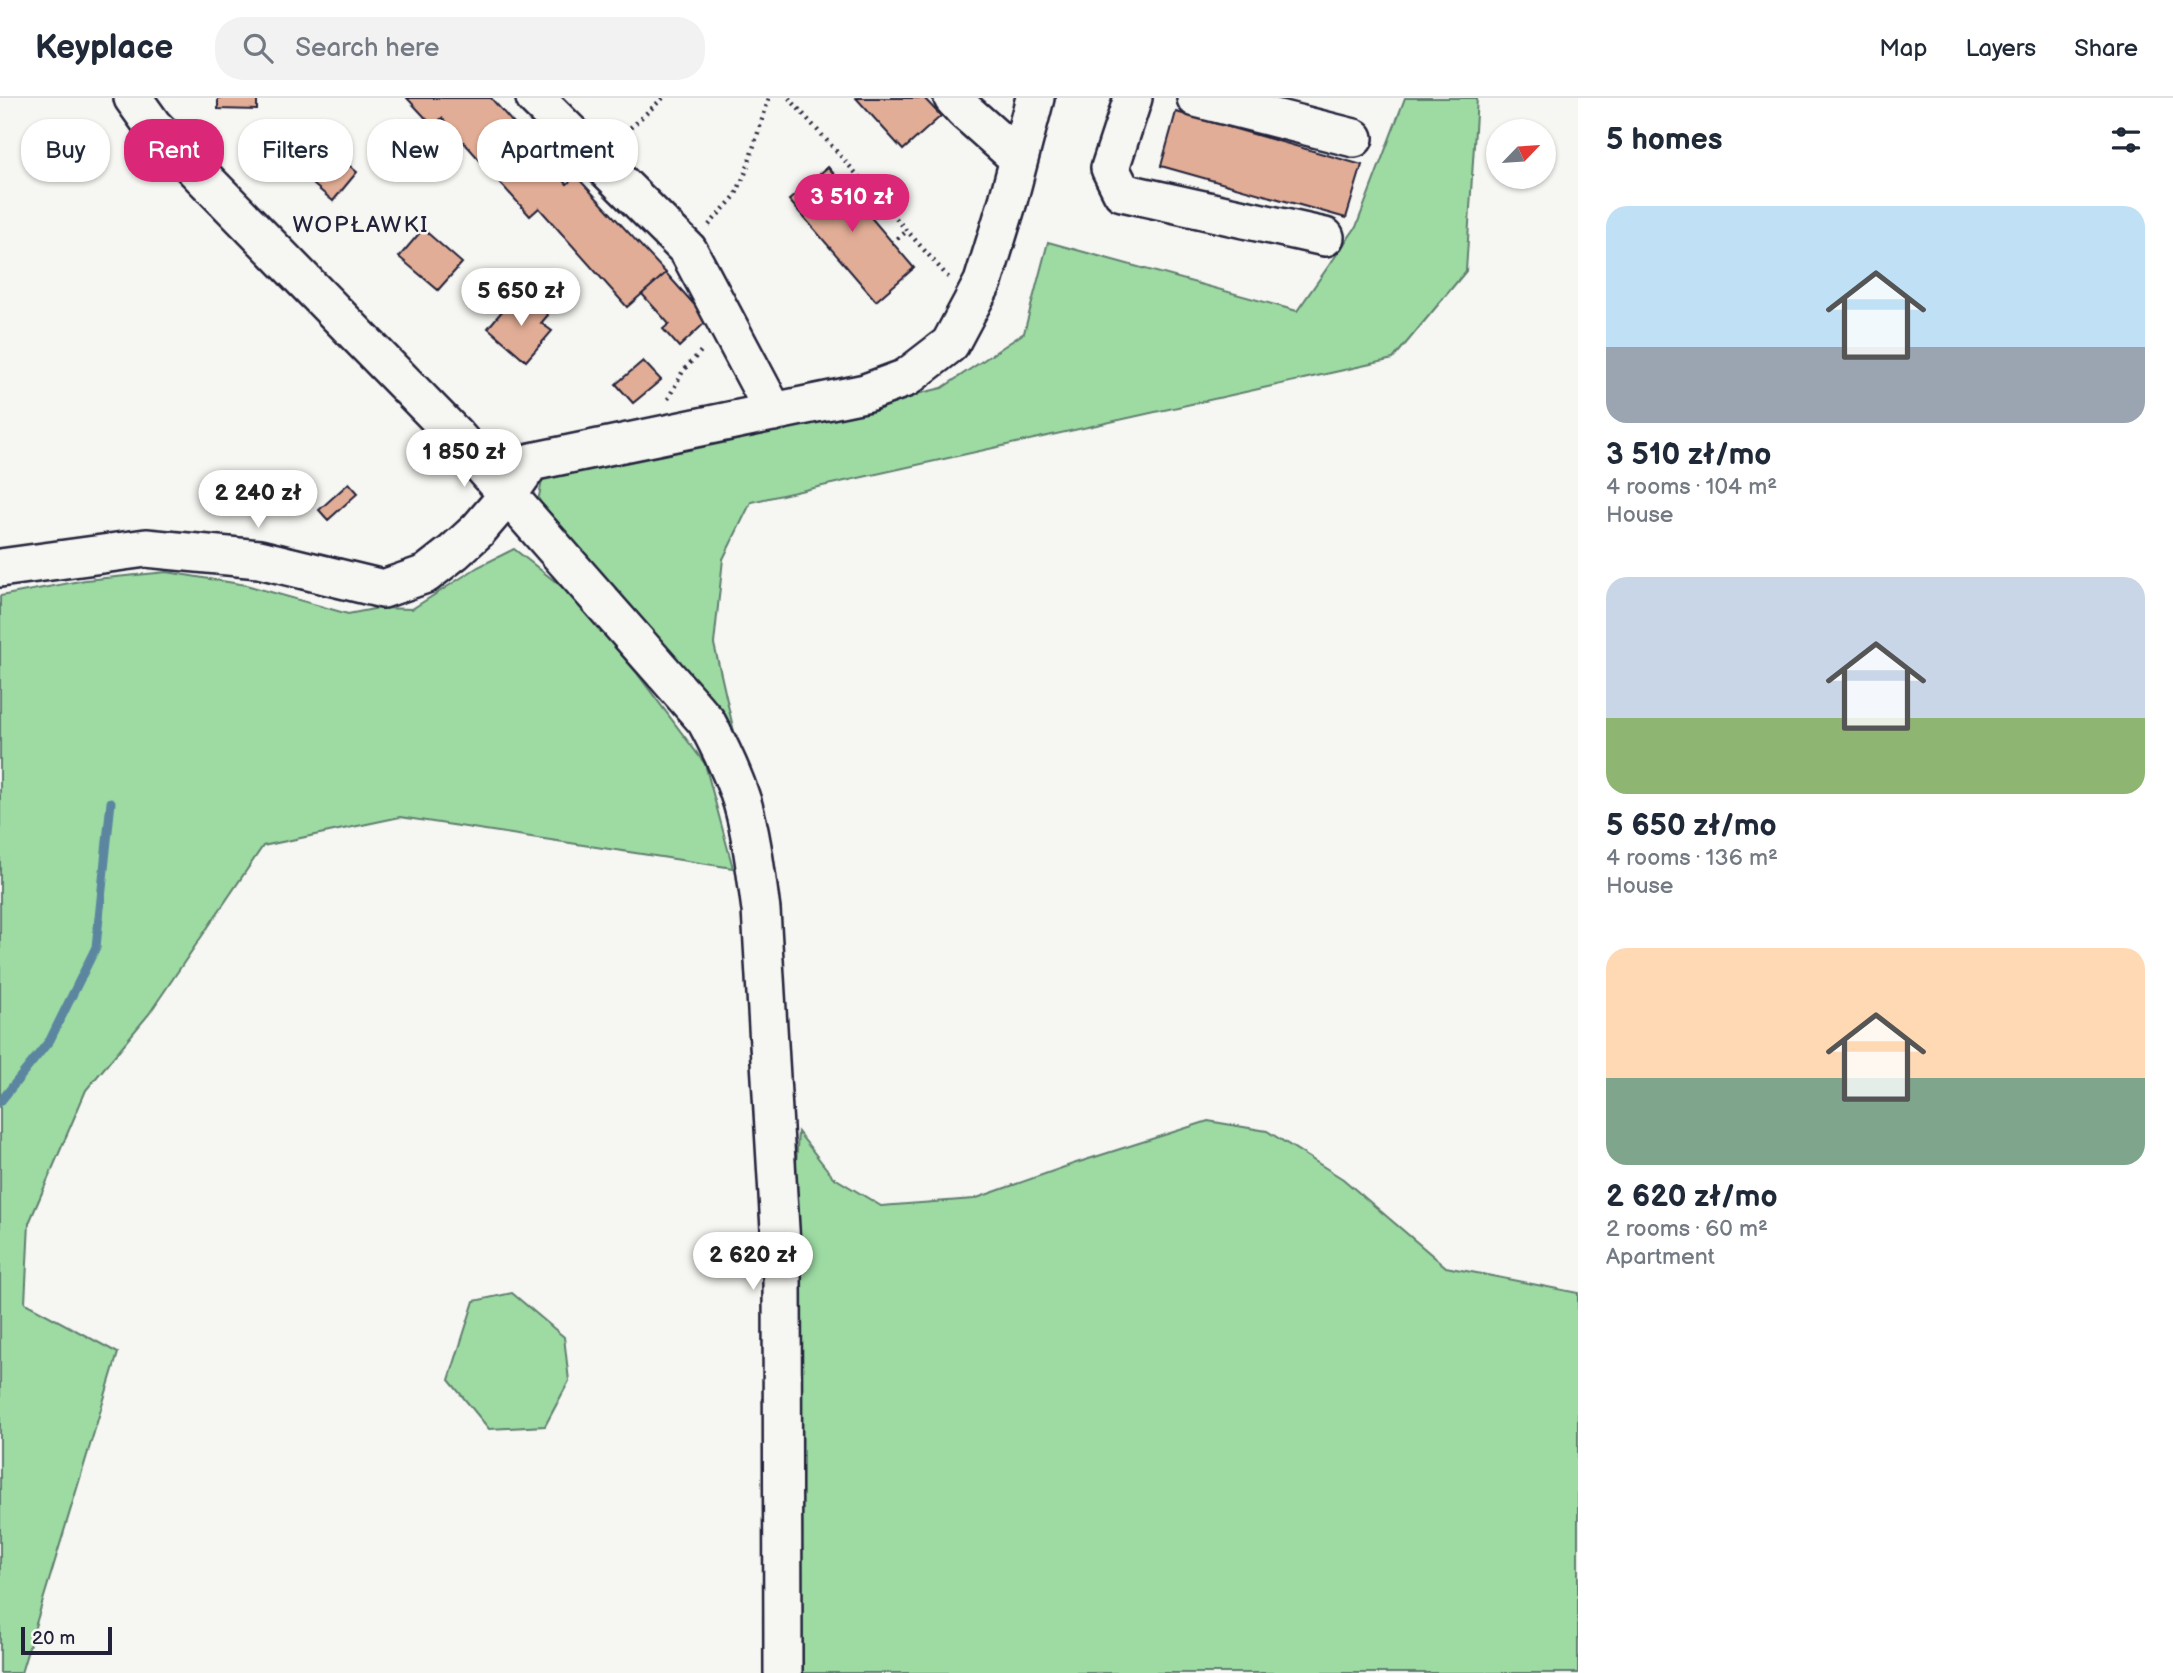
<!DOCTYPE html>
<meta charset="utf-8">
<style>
:root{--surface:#fff;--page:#f2f2f3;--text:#1f2937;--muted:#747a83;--line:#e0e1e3;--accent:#db2777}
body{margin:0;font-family:"Balsamiq Sans",sans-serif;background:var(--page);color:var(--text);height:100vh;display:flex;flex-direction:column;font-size:26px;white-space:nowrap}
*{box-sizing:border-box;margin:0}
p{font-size:23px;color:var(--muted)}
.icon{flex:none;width:38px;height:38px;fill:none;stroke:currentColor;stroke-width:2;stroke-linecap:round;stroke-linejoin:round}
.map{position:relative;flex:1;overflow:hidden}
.side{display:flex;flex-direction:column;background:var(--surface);width:595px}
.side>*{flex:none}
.top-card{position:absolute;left:21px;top:21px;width:665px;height:63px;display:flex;gap:14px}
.needle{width:46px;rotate:65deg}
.fabs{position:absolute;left:1486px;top:21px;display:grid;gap:14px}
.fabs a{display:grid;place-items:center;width:70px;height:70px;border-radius:50%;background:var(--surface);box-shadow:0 2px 5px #0004;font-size:35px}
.scale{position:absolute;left:21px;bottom:18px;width:91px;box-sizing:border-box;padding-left:7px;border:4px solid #22223b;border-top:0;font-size:19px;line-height:24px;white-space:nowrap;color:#22223b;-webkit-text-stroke:5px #f6f6f2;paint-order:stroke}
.price{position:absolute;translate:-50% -60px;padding:0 16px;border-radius:24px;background:#fff;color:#222;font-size:23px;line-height:46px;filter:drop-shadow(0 2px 4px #0008)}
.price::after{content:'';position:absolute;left:50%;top:42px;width:21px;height:16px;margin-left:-10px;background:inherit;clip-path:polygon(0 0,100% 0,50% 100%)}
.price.current{background:var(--accent);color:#fff}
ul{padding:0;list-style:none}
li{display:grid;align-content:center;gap:14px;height:371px;padding:0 28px}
li span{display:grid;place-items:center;height:217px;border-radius:21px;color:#555}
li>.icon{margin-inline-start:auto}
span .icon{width:126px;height:126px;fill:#fffc;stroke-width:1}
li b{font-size:30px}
h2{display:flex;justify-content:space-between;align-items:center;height:84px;padding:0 28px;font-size:30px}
.pill{padding:0 24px;border-radius:28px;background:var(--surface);box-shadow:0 2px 5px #0004;font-size:24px;line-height:63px}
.pill.current{background:var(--accent);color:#fff}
header{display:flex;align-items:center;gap:42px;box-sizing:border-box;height:98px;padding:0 35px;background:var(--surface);border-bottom:2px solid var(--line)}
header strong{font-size:33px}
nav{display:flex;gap:38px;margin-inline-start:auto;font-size:24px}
.search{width:490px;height:63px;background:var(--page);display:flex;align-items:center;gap:18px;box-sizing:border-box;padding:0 24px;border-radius:28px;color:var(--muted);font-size:26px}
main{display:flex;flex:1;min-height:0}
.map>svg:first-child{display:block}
.green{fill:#9ddba3;stroke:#607e6f;stroke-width:2}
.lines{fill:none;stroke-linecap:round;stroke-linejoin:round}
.stream{stroke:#5c86a0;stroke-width:9}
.building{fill:#e2ad96;stroke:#22223b;stroke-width:2}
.minor-casing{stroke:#22223b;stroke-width:42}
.path{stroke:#22223b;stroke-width:4.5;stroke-dasharray:2 5;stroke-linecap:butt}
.minor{stroke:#f6f6f2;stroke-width:37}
.labels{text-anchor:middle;stroke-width:5;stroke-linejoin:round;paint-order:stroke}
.quarter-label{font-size:23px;letter-spacing:2px;fill:#22223b;stroke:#f6f6f2}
</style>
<header>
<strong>Keyplace</strong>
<div class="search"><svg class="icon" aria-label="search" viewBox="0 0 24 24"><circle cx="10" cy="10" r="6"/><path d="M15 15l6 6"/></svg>Search here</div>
<nav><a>Map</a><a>Layers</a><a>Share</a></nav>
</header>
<main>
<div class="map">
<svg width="1578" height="1575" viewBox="0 0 1578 1575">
<rect width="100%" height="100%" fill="#f6f6f2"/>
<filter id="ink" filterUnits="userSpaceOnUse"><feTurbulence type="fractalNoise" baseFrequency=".0143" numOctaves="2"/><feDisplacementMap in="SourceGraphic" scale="14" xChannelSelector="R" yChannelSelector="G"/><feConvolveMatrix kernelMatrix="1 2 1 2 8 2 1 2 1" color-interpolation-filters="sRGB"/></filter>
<g filter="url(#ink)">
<path class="green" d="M1405 0H1477L1466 173 1393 261 751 404 723 461 714 546 735 638 550 427 538 404 542 382 570 369 751 335 942 290 1024 235 1048 144 1297 213 1356 129Z
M514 451 566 492 636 574 705 666 733 770 400 719 263 748 149 916 86 992 29 1125 25 1205 118 1255 21 1575H0V498L85 482 167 474 246 487 348 516 379 510 412 511 478 469Z
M1208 1023 1267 1033 1343 1081 1446 1169 1578 1195V1575H791V1146L798 1034 833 1079 881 1108 974 1101 1073 1066Z
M512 1195 564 1239 569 1283 545 1328 489 1331 449 1282 474 1203Z"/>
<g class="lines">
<path class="stream" d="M0 1004 50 942 96 849 111 704"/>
</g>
<path class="building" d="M218 0H257V12L218 11Z
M407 0H491L567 86 576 78 666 175 627 209 539 110 530 118 442 20 433 28Z
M856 0H924L941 18 903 52Z
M1176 14 1362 67 1346 120 1161 68Z
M318 41 357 74 333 103 294 70Z
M828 69 914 170 876 203 789 102Z
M423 131 462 165 438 192 399 159Z
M666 175 708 222 679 249 663 231 669 226 642 196Z
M513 200 523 209 529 201 548 217 541 225 552 233 526 263 488 230Z
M643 263 661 282 633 305 616 286Z
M349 385 358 395 328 422 319 412Z"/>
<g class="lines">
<g class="minor-casing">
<path id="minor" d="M133 0 153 28 456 338 706 623C720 649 733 675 742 704 752 738 756 776 761 812L782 1164 783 1575
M535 0 688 152 774 314
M953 0 964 12 1019 61
M1133 0 1110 70 1122 94 1325 139
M1196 0 1354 40
M0 470 146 450 259 461 383 491 426 476 454 454 478 432 508 397 531 364 865 295 906 280 950 246 983 184 1008 103 1035 0"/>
</g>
<path class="path" d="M789 0 949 180
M620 39 663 0
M850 95 863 84
M709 127 735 98 745 76 769 0
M892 145 907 133
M668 301 683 273 703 251"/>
<use href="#minor" class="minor"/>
</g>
</g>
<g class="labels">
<g class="quarter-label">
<text x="361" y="134">WOPŁAWKI</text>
</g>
</g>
</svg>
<div class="fabs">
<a><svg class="needle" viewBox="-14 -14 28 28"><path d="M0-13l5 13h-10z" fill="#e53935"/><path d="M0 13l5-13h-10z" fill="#747a83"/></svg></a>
</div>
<div class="scale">20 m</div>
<b class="price current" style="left:852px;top:136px">3 510 zł</b>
<b class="price" style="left:521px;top:230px">5 650 zł</b>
<b class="price" style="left:464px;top:391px">1 850 zł</b>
<b class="price" style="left:258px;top:432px">2 240 zł</b>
<b class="price" style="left:753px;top:1194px">2 620 zł</b>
<div class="top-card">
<a class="pill">Buy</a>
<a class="pill current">Rent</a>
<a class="pill">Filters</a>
<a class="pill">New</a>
<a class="pill">Apartment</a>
</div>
</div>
<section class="side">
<h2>5 homes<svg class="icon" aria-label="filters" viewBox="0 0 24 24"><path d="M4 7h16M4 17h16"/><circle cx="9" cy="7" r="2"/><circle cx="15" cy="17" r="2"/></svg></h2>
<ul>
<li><span style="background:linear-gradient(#bfe0f5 65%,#9aa5b1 0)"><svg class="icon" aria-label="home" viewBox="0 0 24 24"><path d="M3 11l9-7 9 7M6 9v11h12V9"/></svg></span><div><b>3 510 zł/mo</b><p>4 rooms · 104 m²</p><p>House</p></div></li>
<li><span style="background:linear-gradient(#c9d6e8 65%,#8fb573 0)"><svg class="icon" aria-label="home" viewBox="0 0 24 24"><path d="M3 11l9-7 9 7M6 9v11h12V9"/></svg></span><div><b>5 650 zł/mo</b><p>4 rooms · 136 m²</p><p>House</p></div></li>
<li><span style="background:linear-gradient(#ffd9b3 60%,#7fa58c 0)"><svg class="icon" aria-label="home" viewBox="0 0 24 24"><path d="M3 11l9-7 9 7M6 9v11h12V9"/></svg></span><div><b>2 620 zł/mo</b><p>2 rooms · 60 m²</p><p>Apartment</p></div></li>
</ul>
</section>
</main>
